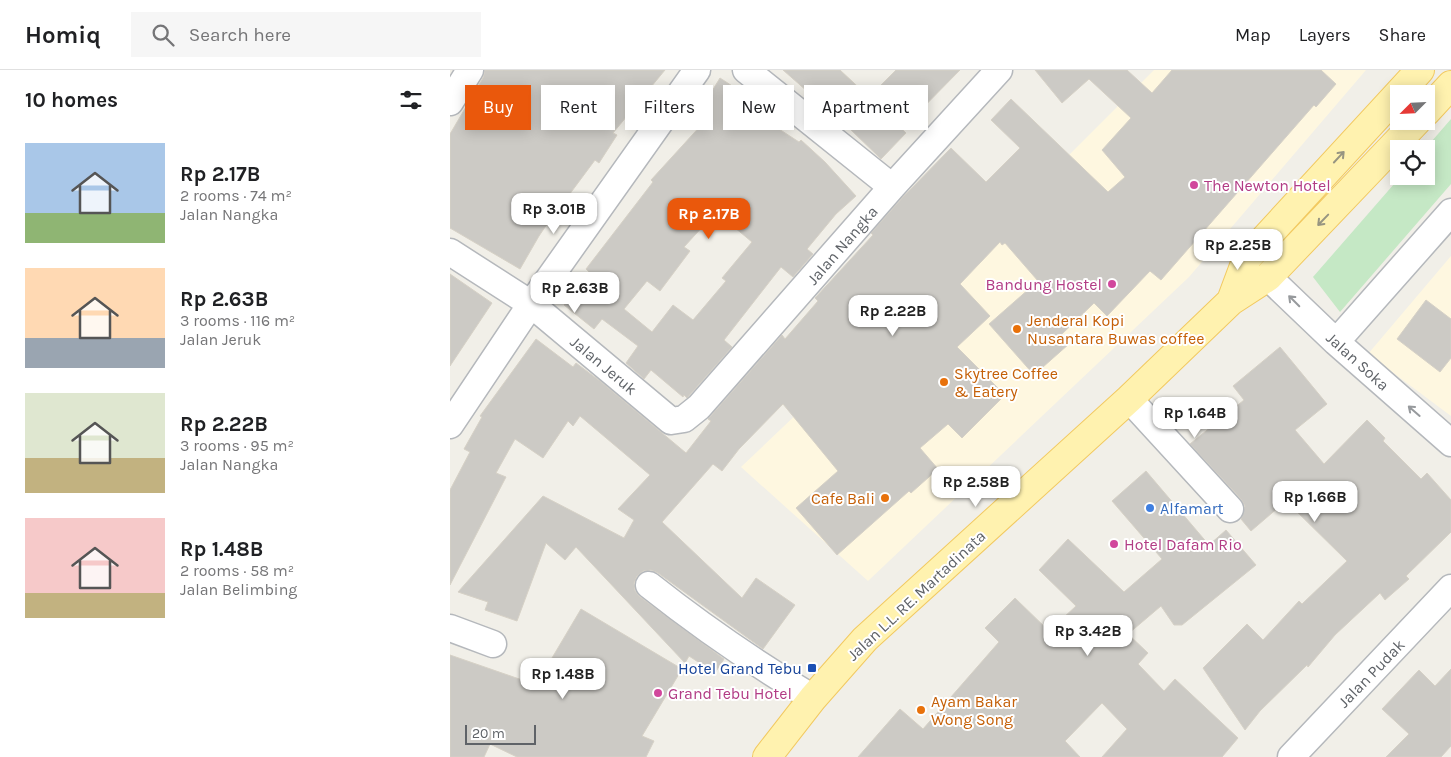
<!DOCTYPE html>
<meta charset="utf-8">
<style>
:root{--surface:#fff;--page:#f6f6f6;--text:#202124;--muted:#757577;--line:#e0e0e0;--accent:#ea580c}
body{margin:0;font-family:Karla,sans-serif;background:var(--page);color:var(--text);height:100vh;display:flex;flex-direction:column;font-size:19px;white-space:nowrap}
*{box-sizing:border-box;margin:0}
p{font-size:16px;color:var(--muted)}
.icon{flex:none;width:28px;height:28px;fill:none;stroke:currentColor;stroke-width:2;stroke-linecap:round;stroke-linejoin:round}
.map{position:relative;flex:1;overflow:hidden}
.drawer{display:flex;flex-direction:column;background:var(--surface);width:450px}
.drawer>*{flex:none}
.top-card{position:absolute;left:15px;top:15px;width:475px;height:45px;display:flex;gap:10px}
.needle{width:32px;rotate:246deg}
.fabs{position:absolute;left:940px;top:15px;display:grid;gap:10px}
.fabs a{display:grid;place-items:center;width:45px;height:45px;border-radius:0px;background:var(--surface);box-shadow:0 2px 12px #0003;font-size:25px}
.scale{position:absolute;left:15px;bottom:12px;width:71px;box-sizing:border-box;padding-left:5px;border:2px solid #5f6368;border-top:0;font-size:14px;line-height:18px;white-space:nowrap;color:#5f6368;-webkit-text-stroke:4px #fff;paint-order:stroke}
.price{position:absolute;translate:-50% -42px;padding:0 11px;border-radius:10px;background:#fff;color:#222;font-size:16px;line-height:32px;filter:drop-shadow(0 1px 2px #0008)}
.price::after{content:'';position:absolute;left:50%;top:30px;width:15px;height:11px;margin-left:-8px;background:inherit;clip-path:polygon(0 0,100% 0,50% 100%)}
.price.on{background:var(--accent);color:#fff}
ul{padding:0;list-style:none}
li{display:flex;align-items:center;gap:15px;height:125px;padding:0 25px}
li span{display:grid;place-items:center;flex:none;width:140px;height:100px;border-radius:0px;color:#555}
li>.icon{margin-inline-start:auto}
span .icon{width:60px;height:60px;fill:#fffc;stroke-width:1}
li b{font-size:21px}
h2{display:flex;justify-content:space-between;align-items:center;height:60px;padding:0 25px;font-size:21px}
.pill{padding:0 18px;border-radius:0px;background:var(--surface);box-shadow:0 2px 12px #0003;font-size:18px;line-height:45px}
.pill.on{background:var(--accent);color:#fff}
header{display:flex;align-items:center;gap:30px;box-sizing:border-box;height:70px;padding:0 25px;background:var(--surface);border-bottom:1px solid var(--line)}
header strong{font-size:24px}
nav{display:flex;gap:28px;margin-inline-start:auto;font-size:18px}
.search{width:350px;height:45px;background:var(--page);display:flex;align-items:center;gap:12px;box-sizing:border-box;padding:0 18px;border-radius:0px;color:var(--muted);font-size:19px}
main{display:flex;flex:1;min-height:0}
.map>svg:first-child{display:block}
.commercial{fill:#fef7e0}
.green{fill:#c5e8c5}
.building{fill:#cccac5;stroke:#d6d1c6;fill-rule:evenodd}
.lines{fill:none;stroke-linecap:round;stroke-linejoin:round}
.minor-casing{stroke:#b5b8bc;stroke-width:29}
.major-casing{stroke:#f2c960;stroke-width:30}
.minor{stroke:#fff;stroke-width:26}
.major{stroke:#fff2af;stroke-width:28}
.oneway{stroke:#979581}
.oneway2{stroke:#979a9d}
.hotel-dot{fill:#d1479c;stroke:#fff;stroke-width:2}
.food-dot{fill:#e8710a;stroke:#fff;stroke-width:2}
.shop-dot{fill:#3f7fe0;stroke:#fff;stroke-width:2}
.transit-dot{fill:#1a4fb4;stroke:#fff;stroke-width:2}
.labels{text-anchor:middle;stroke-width:4;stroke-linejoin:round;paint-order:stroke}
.hotel-label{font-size:16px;fill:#b23c85;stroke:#fff;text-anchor:start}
.street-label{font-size:16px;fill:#5f6368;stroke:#fff}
.food-label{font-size:16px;fill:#c56008;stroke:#fff;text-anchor:start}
.shop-label{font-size:16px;fill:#366cbe;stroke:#fff;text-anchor:start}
.transit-label{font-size:16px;fill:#164399;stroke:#fff;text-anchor:end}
</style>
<header>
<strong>Homiq</strong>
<div class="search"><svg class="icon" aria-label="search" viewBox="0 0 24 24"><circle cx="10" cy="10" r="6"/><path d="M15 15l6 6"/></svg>Search here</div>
<nav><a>Map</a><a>Layers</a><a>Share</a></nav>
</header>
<main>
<section class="drawer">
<h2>10 homes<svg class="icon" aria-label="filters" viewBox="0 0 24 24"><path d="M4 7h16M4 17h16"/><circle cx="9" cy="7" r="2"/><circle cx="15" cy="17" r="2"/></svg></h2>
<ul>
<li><span style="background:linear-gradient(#a9c7e8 70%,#8fb573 0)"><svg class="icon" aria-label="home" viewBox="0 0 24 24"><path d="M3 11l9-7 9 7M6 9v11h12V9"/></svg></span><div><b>Rp 2.17B</b><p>2 rooms · 74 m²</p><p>Jalan Nangka</p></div></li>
<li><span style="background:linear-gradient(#ffd9b3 70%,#9aa5b1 0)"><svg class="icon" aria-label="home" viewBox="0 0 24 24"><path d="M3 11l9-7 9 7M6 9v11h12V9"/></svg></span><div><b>Rp 2.63B</b><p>3 rooms · 116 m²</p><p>Jalan Jeruk</p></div></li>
<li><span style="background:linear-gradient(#dfe7d0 65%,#c2b280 0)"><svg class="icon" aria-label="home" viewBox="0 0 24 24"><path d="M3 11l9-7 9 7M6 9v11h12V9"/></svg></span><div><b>Rp 2.22B</b><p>3 rooms · 95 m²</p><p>Jalan Nangka</p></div></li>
<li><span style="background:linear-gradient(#f6c9c9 75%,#c2b280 0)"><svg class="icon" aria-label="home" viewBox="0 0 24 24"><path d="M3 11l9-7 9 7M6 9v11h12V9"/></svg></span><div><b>Rp 1.48B</b><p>2 rooms · 58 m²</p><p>Jalan Belimbing</p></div></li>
</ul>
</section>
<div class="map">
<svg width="1001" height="687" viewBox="0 0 1001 687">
<rect width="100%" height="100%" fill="#f1efe8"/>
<path class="commercial" d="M704 0H916L739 207 418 511 291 397 616 88Z
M1001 186V346L918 284Z"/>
<path class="green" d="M1001 49V114L890 242 863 207 951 106H976L975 79Z"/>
<path class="building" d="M35 0H215L163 63 167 65 149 93 145 90 119 125 118 123 89 166 70 199 0 158V64L33 8Z
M333 0H390L419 27 446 0H510L452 59 456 63 431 89 368 28 366 29Z
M585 0H677L702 23 722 0H871L886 14 866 37 864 35 711 210 700 201 657 246 644 233 611 265 619 274 584 305 539 254 588 211 555 173 552 175 550 172 510 214 540 246 507 277 555 325 512 368 498 354 470 378 488 399 461 423 459 421 387 485 346 438 388 401 333 334 289 379 272 401 263 394 212 452 292 528 306 508 345 535 313 579 208 503 201 500 193 501 187 506 184 513 185 521 189 526 274 589 265 603 239 586 235 593 126 477 115 490 96 473 67 551 35 540 38 532 8 522 93 426 174 468 184 450 168 439 200 405 130 346 123 356 118 351 93 388 65 369 46 403 56 407 0 515V420L20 382 14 379 32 347 30 346 86 269 123 297 126 293 150 311 236 383 261 351 258 349 332 265 335 269 368 231 365 228 423 165 421 163 453 127 501 78 536 112 570 78 541 50 561 29 658 122 675 107 652 80 681 48 639 9 612 33Z
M270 8 316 38 309 46 349 72 351 70 375 92 406 126 386 144 357 179 363 184 343 207 331 197 274 270 282 277 237 328 234 325 233 327 201 300 194 309 176 293 188 276 152 249 144 259 114 235 140 203 136 199 203 112 201 110 254 52 246 47ZM266 142 302 172 272 208 276 211 243 250 223 235 202 262 174 239 197 211 210 221 240 181 234 177Z
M0 204 42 233 0 296Z
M976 230 1001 249V288L990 302 947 269Z
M830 277 877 334 845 360 874 394 917 350 935 368 933 371 971 409 977 403 1001 430V462L956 506 959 509 935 530 930 523 885 565 858 597 857 595 810 641 795 660 753 598 797 554 813 570 849 531 852 534 897 491 836 431 801 461 791 449 795 436 791 429 740 374 794 330 783 316Z
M696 401 759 475 776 460 806 495 732 555H724L711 536 678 564 698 583 688 594 714 621 725 609 788 668 772 687H652L677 659 652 633 615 671 630 687H408L450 639 473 659 549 572 535 558 565 528 599 561 626 536 589 500 618 469 674 522 712 489 662 431Z
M131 539 232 599 192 666 204 671 196 687H67L40 674 34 687H0V585L75 611 94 589 99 593Z
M1001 599V676L991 687H936L959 664 932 639 969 600 985 616Z"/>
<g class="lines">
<g class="minor-casing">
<path id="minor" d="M296 0 442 117
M0 32 20 0
M0 182 81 234 221 351 234 349 249 337 442 117 549 0
M818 207 886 272 1001 373
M886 272 1001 142
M679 329 780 439
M0 355 81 234 247 0
M199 515C252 557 306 594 363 628
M0 558 43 574
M841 687 1001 518"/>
</g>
<g class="major-casing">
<path id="major" d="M976 42 1001 15
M781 231 797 188 970 0
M317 687 363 628 415 569 679 329 781 231 818 207 967 51"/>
</g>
<use href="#minor" class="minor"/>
<use href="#major" class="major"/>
</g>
<defs><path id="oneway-shaft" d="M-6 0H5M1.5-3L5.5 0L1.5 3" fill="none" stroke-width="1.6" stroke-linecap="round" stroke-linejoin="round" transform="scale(1.25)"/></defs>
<g class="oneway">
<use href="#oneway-shaft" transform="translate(889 87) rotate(-47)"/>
<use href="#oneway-shaft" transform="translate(873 150) rotate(134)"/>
</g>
<g class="oneway2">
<use href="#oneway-shaft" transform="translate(844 231) rotate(-135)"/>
<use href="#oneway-shaft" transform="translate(964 341) rotate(-139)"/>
</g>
<g class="hotel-dot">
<circle cx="744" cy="115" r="5"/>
<circle cx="662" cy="214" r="5"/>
<circle cx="664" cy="474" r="5"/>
<circle cx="208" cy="623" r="5"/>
</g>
<g class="food-dot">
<circle cx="567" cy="259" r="5"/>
<circle cx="494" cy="312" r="5"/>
<circle cx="435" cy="428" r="5"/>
<circle cx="471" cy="640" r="5"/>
</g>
<circle class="shop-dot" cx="700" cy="438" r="5"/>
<rect class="transit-dot" x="357" y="593" width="10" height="10" rx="2.5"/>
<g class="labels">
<g class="hotel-label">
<text x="754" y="121">The Newton Hotel</text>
<text x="652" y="220" text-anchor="end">Bandung Hostel</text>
<text x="674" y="480">Hotel Dafam Rio</text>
<text x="218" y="629">Grand Tebu Hotel</text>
</g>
<g class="street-label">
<text transform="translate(392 175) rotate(-49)" y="6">Jalan Nangka</text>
<text transform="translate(908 291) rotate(42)" y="6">Jalan Soka</text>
<text transform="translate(154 295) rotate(40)" y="6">Jalan Jeruk</text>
<text transform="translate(466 525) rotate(-43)" y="6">Jalan L.L. RE. Martadinata</text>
<text transform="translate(921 603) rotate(-46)" y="6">Jalan Pudak</text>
</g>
<g class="food-label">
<text x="577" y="256">Jenderal Kopi<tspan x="577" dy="18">Nusantara Buwas coffee</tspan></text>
<text x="504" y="309">Skytree Coffee<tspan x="504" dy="18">&amp; Eatery</tspan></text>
<text x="425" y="434" text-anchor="end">Cafe Bali</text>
<text x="481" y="637">Ayam Bakar<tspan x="481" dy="18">Wong Song</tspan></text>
</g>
<g class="shop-label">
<text x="710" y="444">Alfamart</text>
</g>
<g class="transit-label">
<text x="352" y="604">Hotel Grand Tebu</text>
</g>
</g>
</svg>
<div class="fabs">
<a><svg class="needle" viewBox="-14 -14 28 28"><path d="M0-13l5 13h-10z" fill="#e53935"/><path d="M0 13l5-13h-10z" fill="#757577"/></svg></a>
<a><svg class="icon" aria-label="locate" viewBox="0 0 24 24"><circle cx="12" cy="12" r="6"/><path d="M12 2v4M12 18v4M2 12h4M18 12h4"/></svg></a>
</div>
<div class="scale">20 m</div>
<b class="price" style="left:104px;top:165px">Rp 3.01B</b>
<b class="price on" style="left:259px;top:170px">Rp 2.17B</b>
<b class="price" style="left:788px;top:201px">Rp 2.25B</b>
<b class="price" style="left:125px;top:244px">Rp 2.63B</b>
<b class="price" style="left:443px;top:267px">Rp 2.22B</b>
<b class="price" style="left:745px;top:369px">Rp 1.64B</b>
<b class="price" style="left:526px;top:438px">Rp 2.58B</b>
<b class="price" style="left:865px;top:453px">Rp 1.66B</b>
<b class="price" style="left:638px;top:587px">Rp 3.42B</b>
<b class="price" style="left:113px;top:630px">Rp 1.48B</b>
<div class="top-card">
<a class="pill on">Buy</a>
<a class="pill">Rent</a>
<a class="pill">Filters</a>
<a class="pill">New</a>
<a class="pill">Apartment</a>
</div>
</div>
</main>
